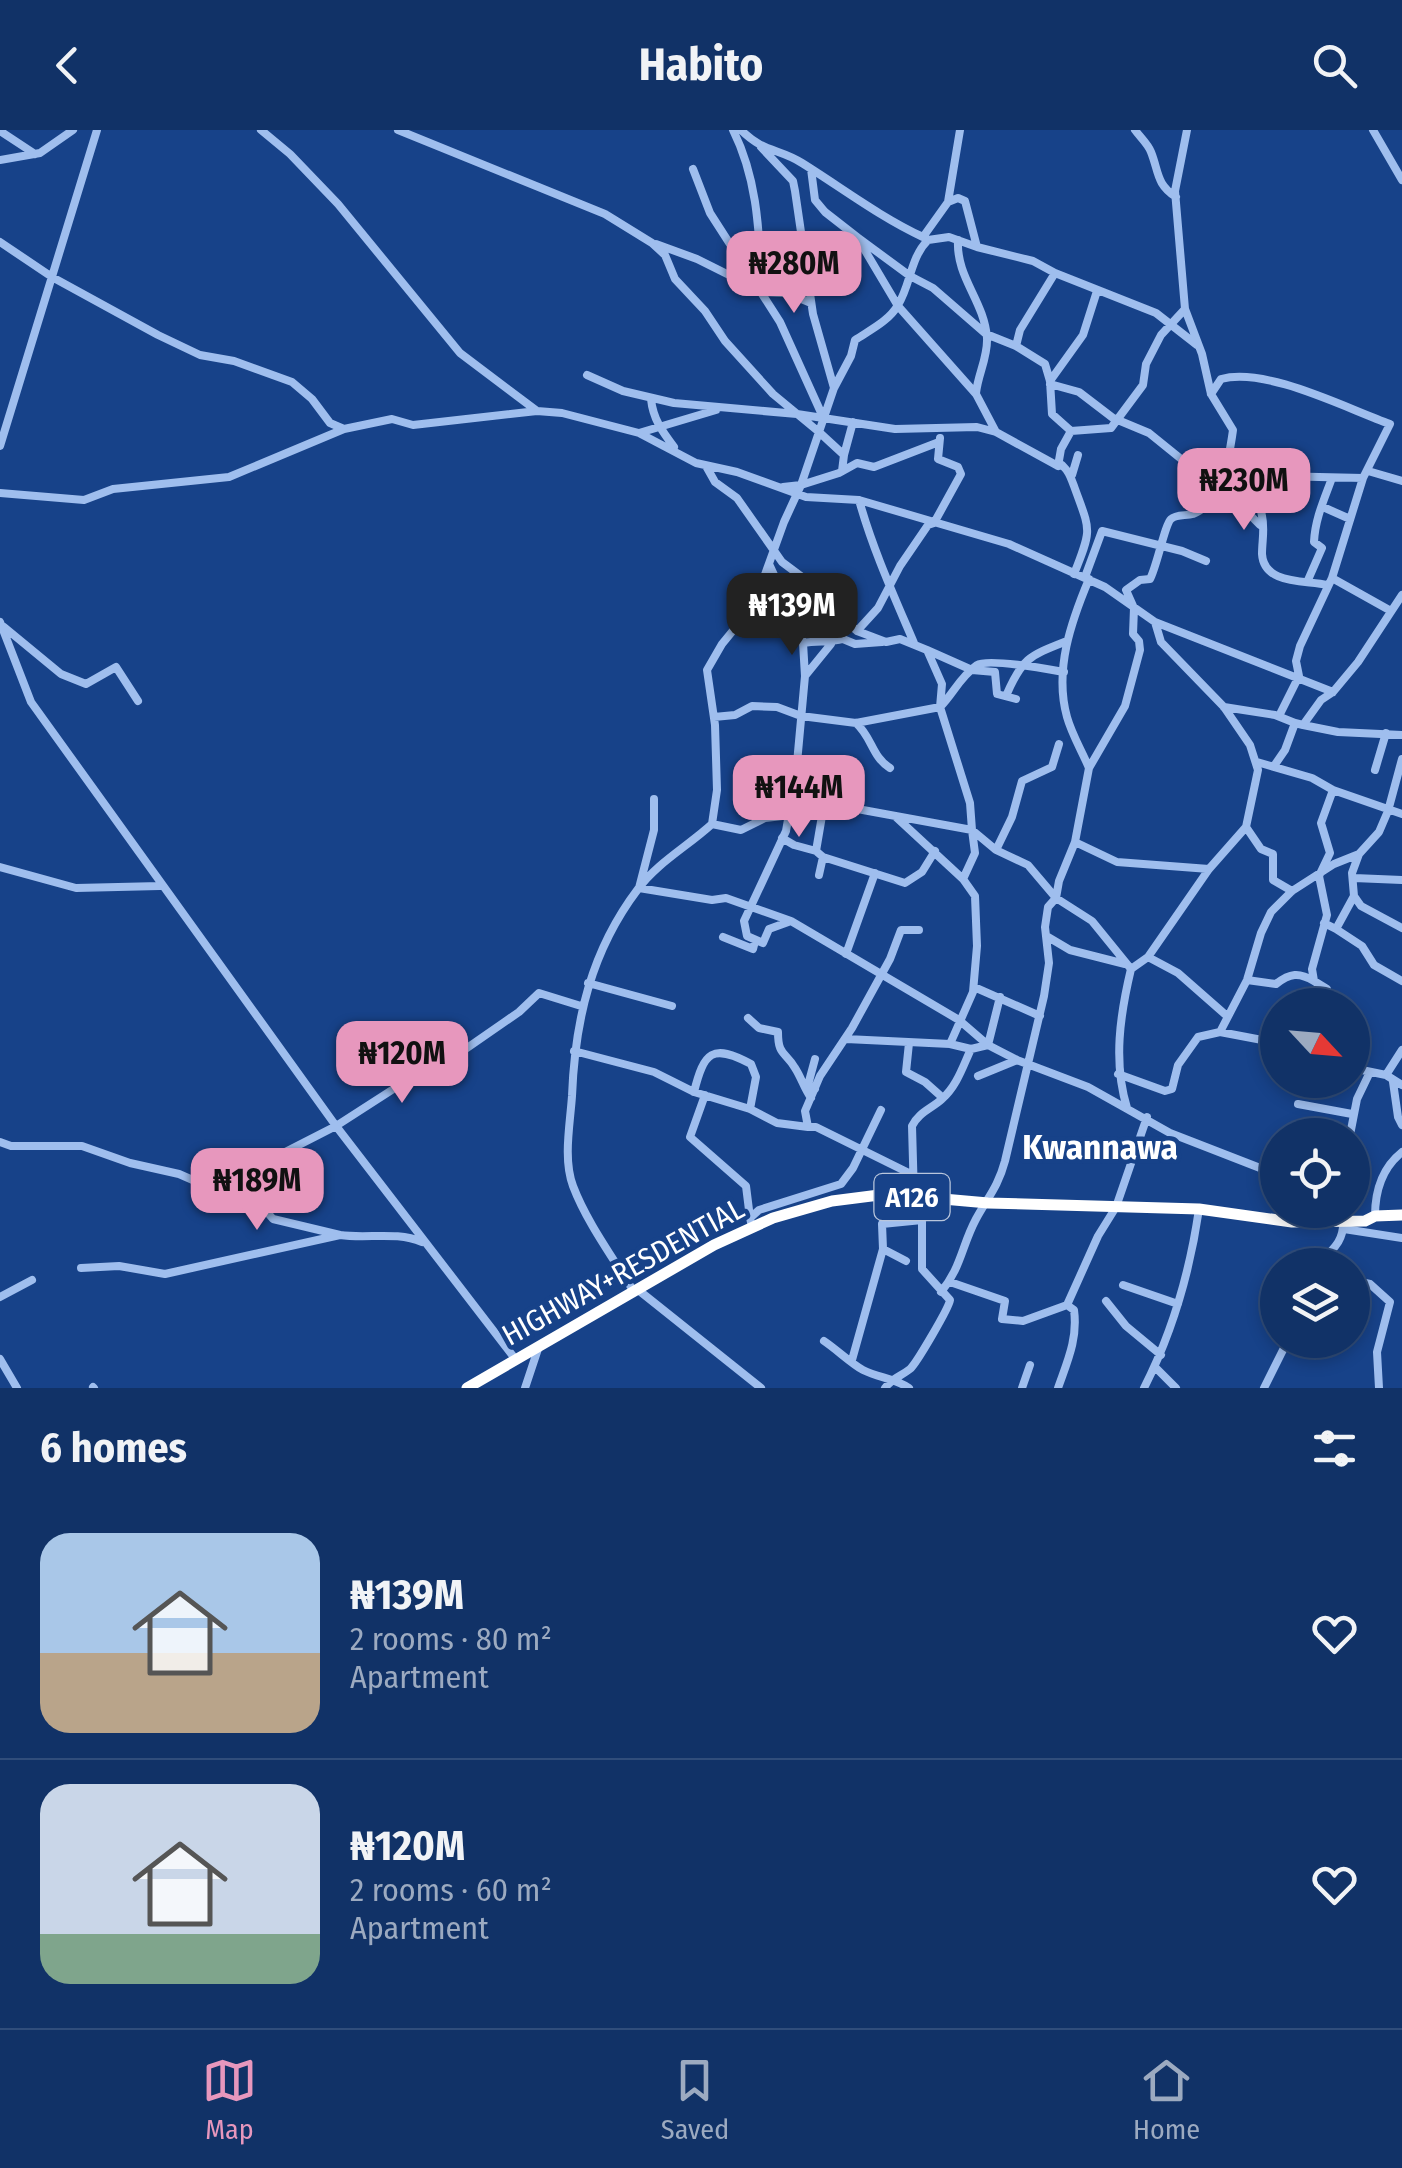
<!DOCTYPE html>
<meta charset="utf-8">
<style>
:root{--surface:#113267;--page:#1a3a6d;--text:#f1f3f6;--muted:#9caac0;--line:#304d7b;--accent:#e797bd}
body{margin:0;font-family:"Fira Sans Condensed",sans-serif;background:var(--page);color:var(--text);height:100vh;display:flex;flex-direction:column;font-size:38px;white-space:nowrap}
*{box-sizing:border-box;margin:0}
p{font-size:32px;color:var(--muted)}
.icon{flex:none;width:55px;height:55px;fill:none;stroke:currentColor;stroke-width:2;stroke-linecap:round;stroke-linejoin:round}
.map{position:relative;height:1258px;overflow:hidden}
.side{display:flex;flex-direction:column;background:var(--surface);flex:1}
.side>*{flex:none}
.needle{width:65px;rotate:116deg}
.tools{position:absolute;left:1260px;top:858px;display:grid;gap:20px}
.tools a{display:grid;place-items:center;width:110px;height:110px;border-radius:50%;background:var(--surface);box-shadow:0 5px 15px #0003,0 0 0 2px var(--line);font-size:50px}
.price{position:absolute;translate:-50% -85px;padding:0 22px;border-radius:20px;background:var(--accent);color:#111;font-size:32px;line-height:65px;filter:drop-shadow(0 2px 5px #0008)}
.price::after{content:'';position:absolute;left:50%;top:60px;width:30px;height:22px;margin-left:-15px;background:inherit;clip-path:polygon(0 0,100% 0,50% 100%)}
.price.on{background:#222;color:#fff}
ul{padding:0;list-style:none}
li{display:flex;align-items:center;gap:30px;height:250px;padding:0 40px}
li+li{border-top:2px solid var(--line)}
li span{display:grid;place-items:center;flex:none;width:280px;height:200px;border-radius:30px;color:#555}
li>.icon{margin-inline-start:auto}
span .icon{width:120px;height:120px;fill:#fffc;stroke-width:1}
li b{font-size:42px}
h2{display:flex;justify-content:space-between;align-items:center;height:120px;padding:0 40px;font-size:42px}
header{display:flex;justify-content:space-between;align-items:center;height:130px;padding:0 40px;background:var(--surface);font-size:45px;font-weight:700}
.dock{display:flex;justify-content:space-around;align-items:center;height:140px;border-top:2px solid var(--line);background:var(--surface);font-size:28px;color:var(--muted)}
.dock a{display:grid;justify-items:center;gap:5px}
.dock .on{color:var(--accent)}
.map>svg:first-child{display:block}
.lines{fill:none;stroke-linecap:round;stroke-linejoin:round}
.minor{stroke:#9fbeee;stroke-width:8}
.highway{stroke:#fff;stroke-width:11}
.labels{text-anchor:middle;stroke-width:9;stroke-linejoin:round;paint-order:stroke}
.shield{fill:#174289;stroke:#b9c6dc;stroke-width:2.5}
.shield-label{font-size:28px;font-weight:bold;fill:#fff}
.street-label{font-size:30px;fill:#fff;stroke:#174289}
.quarter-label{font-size:35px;font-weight:bold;fill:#fff;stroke:#174289}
</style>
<header><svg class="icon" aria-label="back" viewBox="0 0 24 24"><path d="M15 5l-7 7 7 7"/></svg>Habito<svg class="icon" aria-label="search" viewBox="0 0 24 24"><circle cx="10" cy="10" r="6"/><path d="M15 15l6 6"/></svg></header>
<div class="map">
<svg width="1402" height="1258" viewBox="0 0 1402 1258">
<rect width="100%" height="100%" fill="#174289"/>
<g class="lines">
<path class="minor" d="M261 0 290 24 338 74 460 223 537 281 562 283 639 303 696 333 737 342 806 367 859 370 1009 414 1105 457 1155 492 1333 562
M398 0 605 84 652 113 665 125 675 149 705 181 725 211 773 264 819 302 801 355 783 357
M733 0C758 50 759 103 762 157
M741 0C764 23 778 18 802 33 842 58 880 87 923 107L948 72
M960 0 948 72 958 68 965 71 977 117 1033 131 1055 143
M1135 0C1140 7 1148 14 1151 22 1159 42 1156 54 1176 67
M1373 0 1402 50
M0 1 35 24
M761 17 793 51 795 61 813 184 834 258 819 302 844 325 842 341
M0 30 40 23 73 0
M693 39 710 83 780 192 823 287
M811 39 815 70 825 82 857 107 898 176 976 264 996 302
M857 107 910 146 933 158 986 204 1016 216 1045 234 1050 251 1052 284 1071 301 1061 319 1058 336 1062 335C1070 343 1070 346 1074 356 1090 401 1093 397 1074 444
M928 110 949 107 977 117
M958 110C956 148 984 170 987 208 988 227 978 244 976 263
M0 112 52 147 158 205 200 225 234 231 292 252 312 269 330 293 344 299 392 289 413 295 537 281
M656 114 697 129 763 162 787 163 811 173
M1016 216 1020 200 1055 143 1156 183 1197 215
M587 245 623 261 674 273 797 284 895 299 977 297 996 302 1058 336
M1050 251 1083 205 1097 161
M1050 254 1079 262 1113 288 1149 303 1217 358
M834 258 851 226 855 210C870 200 889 191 898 175 911 154 910 128 928 110L923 107
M1211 264 1221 249C1267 237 1345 278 1390 294L1363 348 1332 448 1300 516 1296 531 1299 546 1279 586
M651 269C653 289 662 301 674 317
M1071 301 1111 298 1143 255 1146 234 1161 205 1185 179
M639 303 716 280
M0 316 97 0
M844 325 853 292
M1227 331 1275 346 1363 348
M706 336 715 352 737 368 782 432 822 462 833 481 857 501 886 512 900 509 927 520 942 554 940 577 970 673 972 700 996 720 1028 735 1056 768 1092 791 1131 839
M1253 341C1251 365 1259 366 1262 386 1265 399 1262 411 1262 424 1264 455 1305 450 1327 455
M1368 341 1402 351
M1072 345 1078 325
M0 363 84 370 113 359 229 347 344 299
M1213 368 1243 378 1260 395
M859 370C873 420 894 466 914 513
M1323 377 1350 389
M769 434 787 473 796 478 803 513C817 510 829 513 843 509L855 514 882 512
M1085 447 1102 401 1182 421 1206 431
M1332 448 1391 481
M1089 449C1071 492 1054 540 1067 587 1072 605 1082 621 1089 638
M1308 450 1322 418 1314 412C1315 389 1324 370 1332 348
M0 492 31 572 336 996 516 1230
M4 497 61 544 86 554 116 537 138 571
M857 501 878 478 900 436 928 395 934 393 961 344 958 337 938 329 940 308
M803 513 805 546
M927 520 972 540 995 542 997 564 1016 569
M1006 566C1022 528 1029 526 1067 511
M1224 577 1275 585 1295 593
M714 587 735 585 752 576 777 577 801 586 856 593 940 577C953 564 960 547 977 535 988 528 1047 539 1064 542
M856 593C872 607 872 627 890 638
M1303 595 1338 602 1402 605
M1257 632 1312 648 1333 660 1402 684
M1274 636 1285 620 1295 593 1303 595 1321 570 1333 562 1358 532 1402 465
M1375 640 1386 603
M654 669V700L639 758 712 770 726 768 791 791 959 890 988 915 1017 930 1088 957 1170 1003 1278 1045
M896 687 963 749
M712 694 741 700 765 688 852 678 972 700 975 723 963 749 975 766 977 816 973 862 950 914 971 919C963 936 957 956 942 969 931 979 919 982 912 996L914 1067
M1246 697 1261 719 1273 724V750L1292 761
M782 708 794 715 816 721
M1075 712 1117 732 1209 739
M996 720 1012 687 1022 651 1052 637 1059 614
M823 727 905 753 922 742 935 721
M0 737 76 758 160 756
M819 745 823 727 816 721 823 680
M1354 748 1402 750
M1354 766 1361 776 1402 798
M791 791 769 799 763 813 747 806 744 791 786 701 796 644 805 546 831 514
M1324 793 1336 799 1354 766 1352 743 1359 724
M1336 799 1362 816 1374 835 1402 851
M723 807 753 819 755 811
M1048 807 1070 820 1125 834
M846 824 875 743
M1148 827 1178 843 1227 886
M1247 850 1276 854C1290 843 1299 842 1314 851
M588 853 672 876
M974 857 1040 886
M1324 875 1327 859 1314 851 1312 839 1327 785 1319 746 1330 723 1321 693 1333 660
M748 888 759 898 778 902C778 926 785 921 795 938 801 947 804 958 811 968
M1220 902 1247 850 1261 803 1271 782 1292 761 1334 734 1359 724 1379 702 1388 681 1402 629
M846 909 950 914
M909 913 906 942 925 952 943 968
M971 919 988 915 1000 867
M574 921 654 942 694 962 750 979 777 993 808 997
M1352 938 1386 945 1402 955
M1118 944 1165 961 1172 959 1178 935 1198 907 1220 902 1278 913
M1386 945 1402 920
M978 946 1017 930
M1393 952 1398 987 1402 995
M815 959 808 955 815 929
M694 962C704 922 712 913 751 934L756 947 750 979
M705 965 690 1007 746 1056 750 1088
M1298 974 1352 984
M1127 978C1113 932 1120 885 1131 839L1148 827 1209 739 1246 697 1258 640 1250 615 1224 577 1161 512 1155 492
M1350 1005 1357 969 1370 942
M0 1012 11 1016H82L130 1033 179 1044 211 1058 254 1067 273 1089 340 1105
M913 1045 816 997H808L805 981 820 946 852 898 890 829 901 800H919
M217 1057 336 996 440 929 467 918 519 882 539 863 581 876
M1375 1086C1375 1062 1382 1038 1402 1022
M752 1097 750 1088 759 1080 841 1054 853 1038 881 980
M1344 1099 1402 1108
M883 1119 906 1131
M1316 1135C1334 1120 1349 1107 1341 1080
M81 1138 119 1136 165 1144 340 1105C368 1109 396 1101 422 1112
M1352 1150 1370 1154 1390 1172 1377 1222 1379 1258
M950 1152 1005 1171 1002 1189 1023 1191 1067 1175 1098 1106 1116 1077 1147 987
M1123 1155 1178 1174
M637 1159 761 1258
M634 1162C614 1129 587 1093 573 1056 563 1029 570 995 572 966 575 890 591 821 638 759 657 733 688 716 712 694L717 660 715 595 707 540 722 514 754 475 784 392 801 355 839 343 857 333 874 337 939 312
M941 1162C961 1138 962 1115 976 1089 988 1067 998 1057 1005 1031L1044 866 1049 833 1045 797 1048 777 1056 768 1059 751 1075 712 1089 638 1125 576 1140 520 1139 511 1133 504 1134 478 1126 460 1140 450 1150 449C1157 436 1165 394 1171 389 1176 384 1186 386 1193 384 1223 372 1229 328 1233 300L1211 264 1202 224 1185 179 1175 61 1187 0
M0 1167 32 1150
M1106 1171 1126 1196 1161 1225
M824 1211C836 1219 853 1235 863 1240 879 1248 894 1248 909 1258
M0 1229 17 1258
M852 1230 883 1119 882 1094 922 1090
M1155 1237 1176 1258
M93 1257 94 1258
M525 1258 538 1219
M885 1258C893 1247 900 1247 910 1239 916 1234 949 1178 950 1170L922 1139V1090L938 1070
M1022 1258 1030 1235
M1058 1258C1067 1232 1078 1209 1074 1180L1067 1175
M1144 1258C1173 1201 1190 1141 1199 1079
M1264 1258 1288 1210"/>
<path class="highway" d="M467 1258 714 1115 773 1088 832 1071 887 1064 988 1073 1199 1079 1292 1092 1365 1091 1375 1086 1402 1085"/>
</g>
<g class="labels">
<rect class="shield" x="874.5" y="1044" width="75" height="46" rx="8"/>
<g class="shield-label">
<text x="912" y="1077">A126</text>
</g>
<g class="street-label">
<text transform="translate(623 1142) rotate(-29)" y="10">HIGHWAY+RESDENTIAL</text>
</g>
<g class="quarter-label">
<text x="1100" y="1029">Kwannawa</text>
</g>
</g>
</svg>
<div class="tools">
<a><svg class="needle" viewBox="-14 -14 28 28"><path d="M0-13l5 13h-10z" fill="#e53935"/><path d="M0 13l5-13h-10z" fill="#9caac0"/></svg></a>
<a><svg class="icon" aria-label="locate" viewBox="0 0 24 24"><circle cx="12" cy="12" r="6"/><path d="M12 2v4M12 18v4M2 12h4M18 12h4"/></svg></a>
<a><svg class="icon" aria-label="layers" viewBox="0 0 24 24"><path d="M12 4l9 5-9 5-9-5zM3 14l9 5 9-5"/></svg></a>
</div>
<b class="price" style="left:794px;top:186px">₦280M</b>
<b class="price" style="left:1244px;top:403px">₦230M</b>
<b class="price on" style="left:792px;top:528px">₦139M</b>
<b class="price" style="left:799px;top:710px">₦144M</b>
<b class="price" style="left:402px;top:976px">₦120M</b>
<b class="price" style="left:257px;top:1103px">₦189M</b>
</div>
<section class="side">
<h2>6 homes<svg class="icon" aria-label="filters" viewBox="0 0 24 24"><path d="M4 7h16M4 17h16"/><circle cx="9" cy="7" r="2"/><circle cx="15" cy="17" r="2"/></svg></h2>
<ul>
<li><span style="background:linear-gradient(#a9c7e8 60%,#b9a48a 0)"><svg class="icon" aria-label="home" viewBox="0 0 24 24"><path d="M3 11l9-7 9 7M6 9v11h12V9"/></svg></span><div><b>₦139M</b><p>2 rooms · 80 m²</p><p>Apartment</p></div><svg class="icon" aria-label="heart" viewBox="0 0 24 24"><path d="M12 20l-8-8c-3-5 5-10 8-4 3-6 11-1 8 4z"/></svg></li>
<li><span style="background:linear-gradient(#c9d6e8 75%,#7fa58c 0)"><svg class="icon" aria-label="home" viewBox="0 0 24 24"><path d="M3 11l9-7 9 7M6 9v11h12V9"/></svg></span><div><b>₦120M</b><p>2 rooms · 60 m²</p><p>Apartment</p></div><svg class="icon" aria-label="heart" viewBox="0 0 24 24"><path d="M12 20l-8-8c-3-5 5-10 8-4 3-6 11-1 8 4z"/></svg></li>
</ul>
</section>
<nav class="dock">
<a class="on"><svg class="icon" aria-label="map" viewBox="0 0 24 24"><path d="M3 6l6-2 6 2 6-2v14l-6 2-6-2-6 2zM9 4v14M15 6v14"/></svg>Map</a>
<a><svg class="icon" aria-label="saved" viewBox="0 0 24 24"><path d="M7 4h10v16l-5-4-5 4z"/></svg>Saved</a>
<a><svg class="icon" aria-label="home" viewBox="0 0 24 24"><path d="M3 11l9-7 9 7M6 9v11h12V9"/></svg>Home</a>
</nav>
